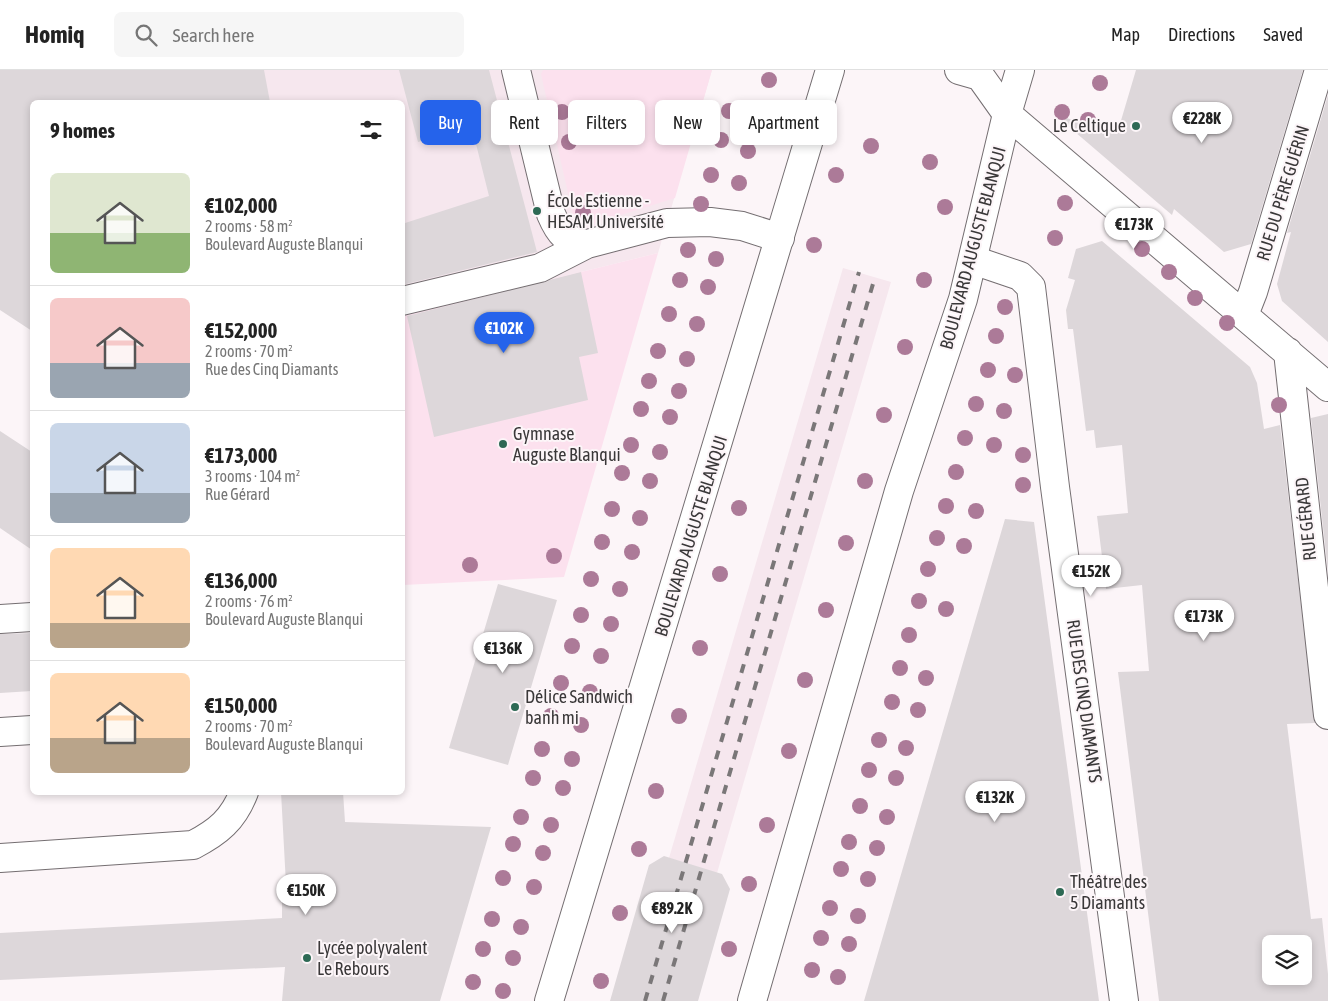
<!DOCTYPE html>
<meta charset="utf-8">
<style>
:root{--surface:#fff;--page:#f6f6f6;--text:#222;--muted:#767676;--line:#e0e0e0;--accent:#2563eb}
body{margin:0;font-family:"Asap Condensed",sans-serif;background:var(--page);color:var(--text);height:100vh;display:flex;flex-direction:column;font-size:19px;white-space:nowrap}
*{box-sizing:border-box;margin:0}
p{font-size:16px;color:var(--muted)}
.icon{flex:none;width:28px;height:28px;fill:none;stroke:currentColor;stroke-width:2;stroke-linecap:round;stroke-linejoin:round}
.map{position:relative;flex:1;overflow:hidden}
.panel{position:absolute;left:30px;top:30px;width:375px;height:695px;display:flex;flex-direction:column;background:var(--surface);border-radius:8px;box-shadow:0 2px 8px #0003}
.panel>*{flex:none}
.top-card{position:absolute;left:420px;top:30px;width:475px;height:45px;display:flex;gap:10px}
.buttons{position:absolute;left:1262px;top:865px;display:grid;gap:10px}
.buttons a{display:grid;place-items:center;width:50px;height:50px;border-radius:8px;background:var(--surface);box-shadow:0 2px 8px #0003;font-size:25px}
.price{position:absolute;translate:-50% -42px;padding:0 11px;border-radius:18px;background:#fff;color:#222;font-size:16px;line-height:32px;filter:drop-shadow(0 1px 2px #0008)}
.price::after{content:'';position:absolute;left:50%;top:30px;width:15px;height:11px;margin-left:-8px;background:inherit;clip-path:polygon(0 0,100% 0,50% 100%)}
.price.on{background:var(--accent);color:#fff}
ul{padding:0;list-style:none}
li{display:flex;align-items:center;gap:15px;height:125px;padding:0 20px}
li+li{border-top:1px solid var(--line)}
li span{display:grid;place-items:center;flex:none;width:140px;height:100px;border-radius:8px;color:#555}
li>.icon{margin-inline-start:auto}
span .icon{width:60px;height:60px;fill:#fffc;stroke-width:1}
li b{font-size:21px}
h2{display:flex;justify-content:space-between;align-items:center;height:60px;padding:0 20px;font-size:21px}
.chip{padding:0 18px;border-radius:8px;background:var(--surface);box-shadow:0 2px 8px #0003;font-size:18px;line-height:45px}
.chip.on{background:var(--accent);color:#fff}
header{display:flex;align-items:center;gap:30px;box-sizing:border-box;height:70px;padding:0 25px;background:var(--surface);border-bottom:1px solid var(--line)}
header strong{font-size:24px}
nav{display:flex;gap:28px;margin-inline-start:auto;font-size:18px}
.search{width:350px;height:45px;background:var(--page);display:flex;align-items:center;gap:12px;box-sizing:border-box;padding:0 18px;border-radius:8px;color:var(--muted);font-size:19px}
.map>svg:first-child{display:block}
.built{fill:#f6e7ee}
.green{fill:#fce1ee}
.building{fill:#ddd7da;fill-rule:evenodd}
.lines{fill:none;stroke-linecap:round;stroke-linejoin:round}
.minor-casing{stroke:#746e71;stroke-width:30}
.major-casing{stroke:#746e71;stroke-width:30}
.minor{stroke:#fff;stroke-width:28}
.major{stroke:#fff;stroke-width:28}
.rail{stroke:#7a7778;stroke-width:4;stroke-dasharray:9 9;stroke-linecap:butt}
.tree{fill:#ac7a98}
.poi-dot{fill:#2d6954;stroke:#fcf5f8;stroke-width:2}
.labels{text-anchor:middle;stroke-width:4;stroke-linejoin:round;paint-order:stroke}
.poi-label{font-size:18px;fill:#3a3839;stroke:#fcf5f8;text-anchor:start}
.street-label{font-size:18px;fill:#3a3839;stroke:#fcf5f8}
</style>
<header>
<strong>Homiq</strong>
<div class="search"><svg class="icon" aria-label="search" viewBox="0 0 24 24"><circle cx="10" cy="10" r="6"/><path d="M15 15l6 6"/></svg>Search here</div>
<nav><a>Map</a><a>Directions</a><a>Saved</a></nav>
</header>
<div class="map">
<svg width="1328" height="931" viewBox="0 0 1328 931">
<rect width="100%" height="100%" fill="#fcf5f8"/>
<path class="built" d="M0 0H712L658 183 403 246 402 32H32V260L0 239Z
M843 198 891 212 717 803 669 788Z"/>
<path class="green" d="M543 0H712L675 128 583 157 575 154 541 4Z
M658 183 564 507 403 515V246Z"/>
<path class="building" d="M0 0H264L270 32H32V261L0 240Z
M399 0H489L537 182 402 215V154L489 126 472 58 418 72Z
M1136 0H1303L1251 174 1224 182 1174 139 1172 145 1054 44 1117 64Z
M1328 25V272L1282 231 1277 214 1291 162 1287 163Z
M1102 171 1250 297 1257 313 1264 359 1280 355 1315 653 1287 654 1311 849 1322 848 1328 904V931H1159L1118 602 1149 601 1142 515 1106 519 1097 446 1128 443 1122 375 1096 378 1094 360 1086 361 1073 259H1068L1066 240 1075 210 1068 208 1076 179ZM1271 874H1304V906H1271Z
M581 202 598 283 579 287 588 330 434 367 407 246Z
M1328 344V502L1311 348Z
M0 361 32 382V480L0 458Z
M1005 449 1034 452 1099 931H864Z
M498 514 557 530 508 695 449 678Z
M32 563V621L0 623V564Z
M281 722H343L345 752 491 757 440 931H282L285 897 0 910V863L282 848V832L287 833Z
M664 786 722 804 730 819 698 931H610L649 795Z"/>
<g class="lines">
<g class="minor-casing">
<path id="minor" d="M516 0 551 144C559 163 566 172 587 174
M959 0 980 6 1007 44 1328 317
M973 190 1020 206 1031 217 1055 417 1124 931
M402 231 540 198 587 174 667 153 710 152 742 156 780 168
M1244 245 1253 222 1319 0
M1288 282 1328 645
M0 549 32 547
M0 662 32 660
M0 788 193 775C218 762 233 750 244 722"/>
</g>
<g class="major-casing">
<path id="major" d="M549 931 830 0
M752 931 899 421 963 229 1007 44 1020 0"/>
</g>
<use href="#minor" class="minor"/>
<use href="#major" class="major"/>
<path class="rail" d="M645 931 859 202
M663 931 875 207"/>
</g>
<g class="tree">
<circle cx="769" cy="10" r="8"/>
<circle cx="1100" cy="13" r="8"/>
<circle cx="729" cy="41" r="8"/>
<circle cx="562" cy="42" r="8"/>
<circle cx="1062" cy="42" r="8"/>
<circle cx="757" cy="49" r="8"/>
<circle cx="1088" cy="50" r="8"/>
<circle cx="721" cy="70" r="8"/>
<circle cx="569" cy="72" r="8"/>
<circle cx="871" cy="76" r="8"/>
<circle cx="748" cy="81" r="8"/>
<circle cx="930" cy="92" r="8"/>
<circle cx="711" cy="105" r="8"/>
<circle cx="836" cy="105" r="8"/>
<circle cx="739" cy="113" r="8"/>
<circle cx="1065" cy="133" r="8"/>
<circle cx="701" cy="134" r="8"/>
<circle cx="945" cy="137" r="8"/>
<circle cx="583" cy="143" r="8"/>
<circle cx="1116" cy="158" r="8"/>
<circle cx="1055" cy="168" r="8"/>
<circle cx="814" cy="175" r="8"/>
<circle cx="1142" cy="179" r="8"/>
<circle cx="688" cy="180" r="8"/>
<circle cx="716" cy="189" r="8"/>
<circle cx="1169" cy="202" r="8"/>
<circle cx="680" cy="210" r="8"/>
<circle cx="924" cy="210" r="8"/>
<circle cx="708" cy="217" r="8"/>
<circle cx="1195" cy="228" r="8"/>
<circle cx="1005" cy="237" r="8"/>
<circle cx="669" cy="244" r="8"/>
<circle cx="1227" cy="253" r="8"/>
<circle cx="697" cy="254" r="8"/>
<circle cx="996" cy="266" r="8"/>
<circle cx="905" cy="277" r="8"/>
<circle cx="658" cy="281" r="8"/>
<circle cx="687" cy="289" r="8"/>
<circle cx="988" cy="300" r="8"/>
<circle cx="1015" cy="305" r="8"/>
<circle cx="649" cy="311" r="8"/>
<circle cx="679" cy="321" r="8"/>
<circle cx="976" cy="334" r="8"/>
<circle cx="1279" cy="335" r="8"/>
<circle cx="641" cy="339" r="8"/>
<circle cx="1004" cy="341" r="8"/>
<circle cx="884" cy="345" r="8"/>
<circle cx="670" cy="347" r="8"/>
<circle cx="965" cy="368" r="8"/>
<circle cx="631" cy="375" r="8"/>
<circle cx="994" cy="375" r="8"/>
<circle cx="660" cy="382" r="8"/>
<circle cx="1023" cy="385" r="8"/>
<circle cx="956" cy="402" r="8"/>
<circle cx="622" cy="403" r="8"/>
<circle cx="650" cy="411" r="8"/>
<circle cx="865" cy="411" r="8"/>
<circle cx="1023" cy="415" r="8"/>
<circle cx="946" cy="436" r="8"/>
<circle cx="739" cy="438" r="8"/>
<circle cx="612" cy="439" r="8"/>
<circle cx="976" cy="441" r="8"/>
<circle cx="640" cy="448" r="8"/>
<circle cx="937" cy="468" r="8"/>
<circle cx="602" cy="472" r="8"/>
<circle cx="846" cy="473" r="8"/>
<circle cx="964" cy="476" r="8"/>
<circle cx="632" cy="482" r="8"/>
<circle cx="554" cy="486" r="8"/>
<circle cx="470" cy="495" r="8"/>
<circle cx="928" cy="499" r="8"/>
<circle cx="720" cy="504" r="8"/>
<circle cx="591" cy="509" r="8"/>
<circle cx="620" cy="519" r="8"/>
<circle cx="919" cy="531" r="8"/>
<circle cx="946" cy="539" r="8"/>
<circle cx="826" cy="540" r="8"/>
<circle cx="581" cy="545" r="8"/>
<circle cx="611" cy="554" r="8"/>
<circle cx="909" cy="565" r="8"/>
<circle cx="572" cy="576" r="8"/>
<circle cx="700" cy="578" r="8"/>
<circle cx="601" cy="586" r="8"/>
<circle cx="900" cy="598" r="8"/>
<circle cx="926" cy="608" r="8"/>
<circle cx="805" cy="610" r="8"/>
<circle cx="561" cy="613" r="8"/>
<circle cx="590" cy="622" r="8"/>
<circle cx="892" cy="632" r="8"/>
<circle cx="918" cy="640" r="8"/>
<circle cx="551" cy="646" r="8"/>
<circle cx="679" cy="646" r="8"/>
<circle cx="581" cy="655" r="8"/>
<circle cx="879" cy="670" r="8"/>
<circle cx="906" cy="678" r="8"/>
<circle cx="542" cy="679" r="8"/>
<circle cx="789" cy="681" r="8"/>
<circle cx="572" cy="689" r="8"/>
<circle cx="869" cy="700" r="8"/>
<circle cx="533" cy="708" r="8"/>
<circle cx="896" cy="708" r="8"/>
<circle cx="563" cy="718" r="8"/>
<circle cx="656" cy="721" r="8"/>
<circle cx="860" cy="736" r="8"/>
<circle cx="521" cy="747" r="8"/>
<circle cx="887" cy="747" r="8"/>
<circle cx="551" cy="755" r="8"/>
<circle cx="767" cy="755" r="8"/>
<circle cx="849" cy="772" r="8"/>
<circle cx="513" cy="774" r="8"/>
<circle cx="877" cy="778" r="8"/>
<circle cx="639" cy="779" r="8"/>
<circle cx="543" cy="783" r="8"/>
<circle cx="841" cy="799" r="8"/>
<circle cx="503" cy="808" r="8"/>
<circle cx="868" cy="809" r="8"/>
<circle cx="749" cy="814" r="8"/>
<circle cx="534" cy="817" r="8"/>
<circle cx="830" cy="838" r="8"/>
<circle cx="620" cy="843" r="8"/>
<circle cx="858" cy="846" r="8"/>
<circle cx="492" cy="849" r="8"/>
<circle cx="521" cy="857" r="8"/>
<circle cx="821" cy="868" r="8"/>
<circle cx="849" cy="874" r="8"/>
<circle cx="483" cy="879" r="8"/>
<circle cx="729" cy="879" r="8"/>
<circle cx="513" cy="888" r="8"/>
<circle cx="812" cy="900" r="8"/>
<circle cx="838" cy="907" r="8"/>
<circle cx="601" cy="911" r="8"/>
<circle cx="473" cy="912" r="8"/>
<circle cx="503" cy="921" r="8"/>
</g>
<g class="poi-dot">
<circle cx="1136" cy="56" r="5"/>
<circle cx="537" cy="141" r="5"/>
<circle cx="503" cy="374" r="5"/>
<circle cx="515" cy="637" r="5"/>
<circle cx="1060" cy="822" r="5"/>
<circle cx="307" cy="888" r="5"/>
</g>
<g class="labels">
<g class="poi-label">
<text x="1126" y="62" text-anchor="end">Le Celtique</text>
<text x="547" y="137">École Estienne -<tspan x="547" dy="21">HESAM Université</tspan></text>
<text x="513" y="370">Gymnase<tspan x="513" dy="21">Auguste Blanqui</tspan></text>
<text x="525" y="633">Délice Sandwich<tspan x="525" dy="21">banh mi</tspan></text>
<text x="1070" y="818">Théâtre des<tspan x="1070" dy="21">5 Diamants</tspan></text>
<text x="317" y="884">Lycée polyvalent<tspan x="317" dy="21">Le Rebours</tspan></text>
</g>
<g class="street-label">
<text transform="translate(1283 123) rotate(-73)" y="6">RUE DU PÈRE GUÉRIN</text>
<text transform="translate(973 178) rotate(-75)" y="6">BOULEVARD AUGUSTE BLANQUI</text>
<text transform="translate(1306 449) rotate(-96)" y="6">RUE GÉRARD</text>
<text transform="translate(691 466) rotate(-73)" y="6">BOULEVARD AUGUSTE BLANQUI</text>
<text transform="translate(1084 631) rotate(82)" y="6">RUE DES CINQ DIAMANTS</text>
</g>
</g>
</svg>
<div class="buttons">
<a><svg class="icon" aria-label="layers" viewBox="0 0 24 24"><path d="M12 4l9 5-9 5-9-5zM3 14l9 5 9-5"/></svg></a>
</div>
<b class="price" style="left:1202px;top:74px">€228K</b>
<b class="price" style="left:1134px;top:180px">€173K</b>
<b class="price on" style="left:504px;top:284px">€102K</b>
<b class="price" style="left:1091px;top:527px">€152K</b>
<b class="price" style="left:1204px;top:572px">€173K</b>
<b class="price" style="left:503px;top:604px">€136K</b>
<b class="price" style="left:995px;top:753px">€132K</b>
<b class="price" style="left:306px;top:846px">€150K</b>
<b class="price" style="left:672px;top:864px">€89.2K</b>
<div class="top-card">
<a class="chip on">Buy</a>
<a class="chip">Rent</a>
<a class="chip">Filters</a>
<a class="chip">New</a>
<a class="chip">Apartment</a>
</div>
<section class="panel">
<h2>9 homes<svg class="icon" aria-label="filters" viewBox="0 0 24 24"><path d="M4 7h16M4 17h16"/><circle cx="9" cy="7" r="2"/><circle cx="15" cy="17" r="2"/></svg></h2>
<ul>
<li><span style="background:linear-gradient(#dfe7d0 60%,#8fb573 0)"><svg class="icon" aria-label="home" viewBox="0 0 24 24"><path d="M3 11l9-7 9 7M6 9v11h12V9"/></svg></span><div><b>€102,000</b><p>2 rooms · 58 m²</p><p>Boulevard Auguste Blanqui</p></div></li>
<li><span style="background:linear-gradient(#f6c9c9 65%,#9aa5b1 0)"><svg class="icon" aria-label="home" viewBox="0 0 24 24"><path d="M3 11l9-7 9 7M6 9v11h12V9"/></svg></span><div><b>€152,000</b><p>2 rooms · 70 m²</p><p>Rue des Cinq Diamants</p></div></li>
<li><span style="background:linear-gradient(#c9d6e8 70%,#9aa5b1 0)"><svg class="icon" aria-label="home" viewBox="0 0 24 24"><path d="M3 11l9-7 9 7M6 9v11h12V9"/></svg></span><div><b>€173,000</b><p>3 rooms · 104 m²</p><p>Rue Gérard</p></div></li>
<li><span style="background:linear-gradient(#ffd9b3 75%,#b9a48a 0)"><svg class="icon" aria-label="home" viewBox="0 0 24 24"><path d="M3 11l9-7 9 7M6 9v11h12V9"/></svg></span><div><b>€136,000</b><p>2 rooms · 76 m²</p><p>Boulevard Auguste Blanqui</p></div></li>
<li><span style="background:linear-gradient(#ffd9b3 65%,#b9a48a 0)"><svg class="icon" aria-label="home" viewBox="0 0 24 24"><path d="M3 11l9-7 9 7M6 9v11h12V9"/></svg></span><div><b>€150,000</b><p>2 rooms · 70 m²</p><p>Boulevard Auguste Blanqui</p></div></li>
</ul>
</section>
</div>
